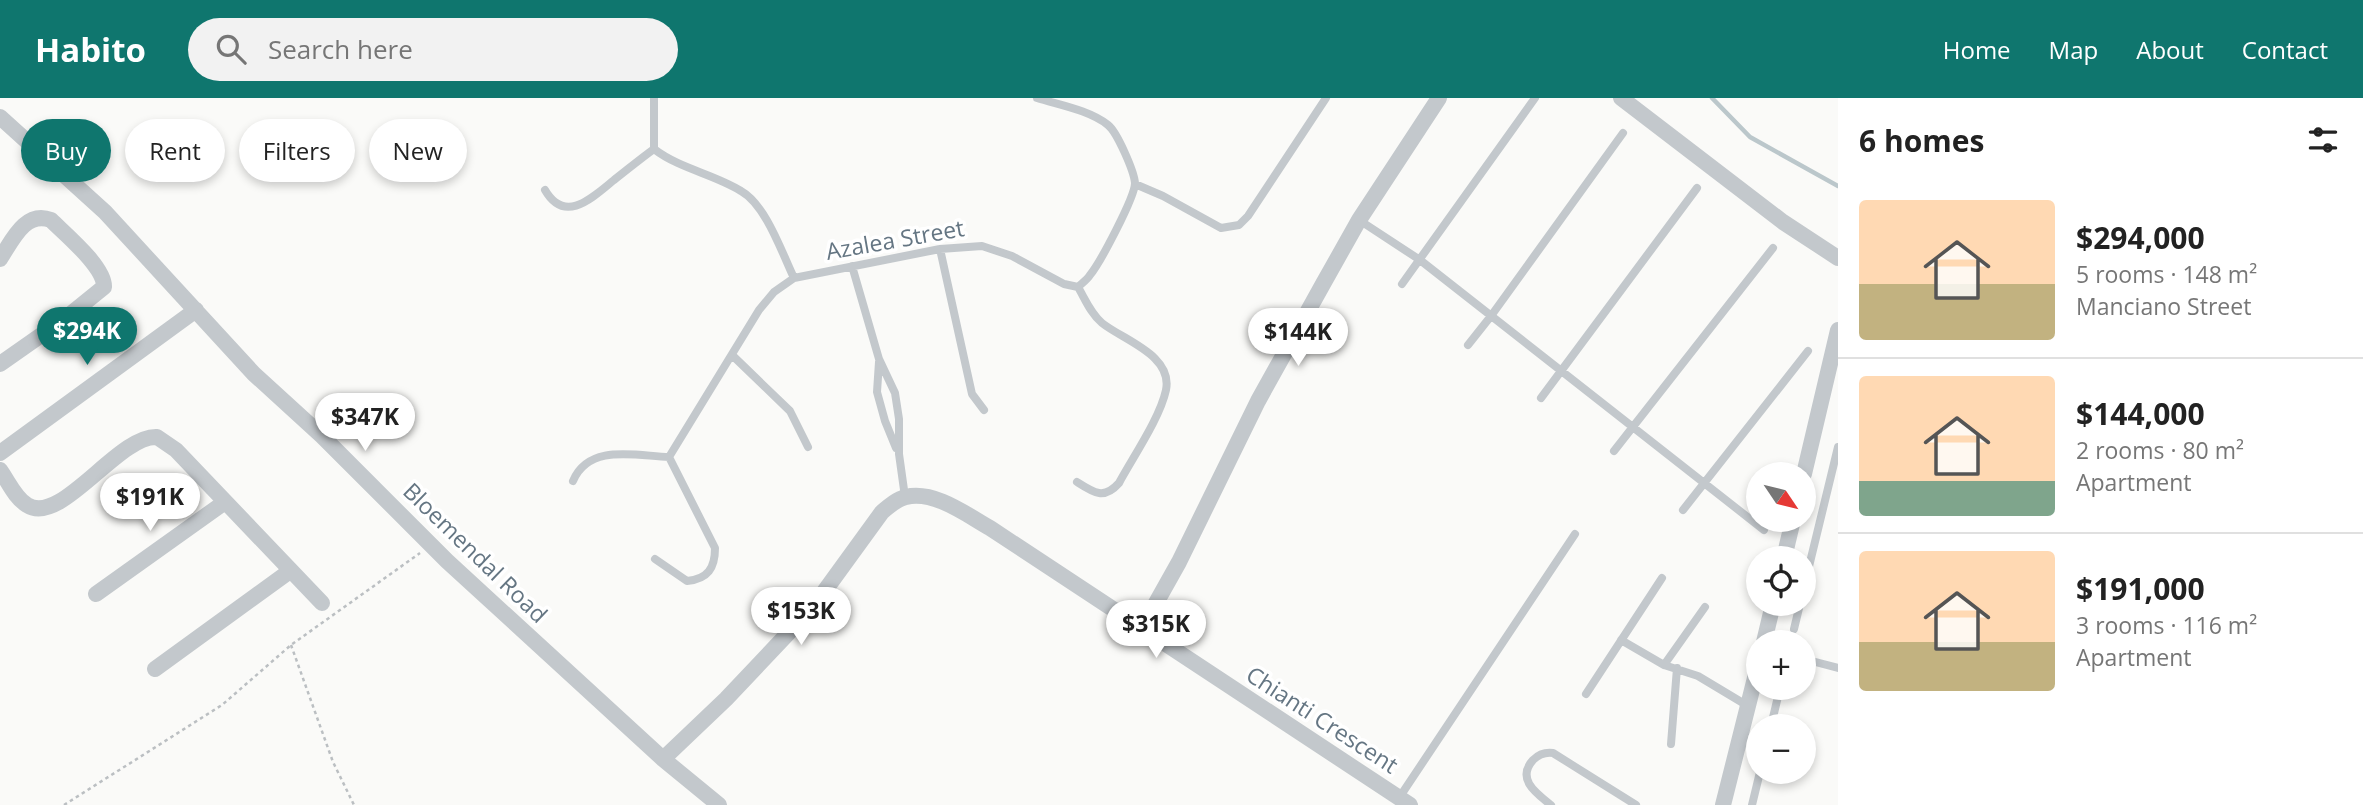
<!DOCTYPE html>
<meta charset="utf-8">
<style>
:root{--surface:#fff;--page:#f2f2f2;--text:#222;--muted:#767676;--line:#e0e0e0;--accent:#0f766e}
body{margin:0;font-family:"Open Sans",sans-serif;background:var(--page);color:var(--text);height:100vh;display:flex;flex-direction:column;font-size:26px;white-space:nowrap}
*{box-sizing:border-box;margin:0}
p{font-size:23px;color:var(--muted)}
.icon{flex:none;width:38px;height:38px;fill:none;stroke:currentColor;stroke-width:2;stroke-linecap:round;stroke-linejoin:round}
.map{position:relative;flex:1;overflow:hidden}
.sheet{display:flex;flex-direction:column;background:var(--surface);width:525px}
.sheet>*{flex:none}
.top-card{position:absolute;left:21px;top:21px;width:665px;height:63px;display:flex;gap:14px}
.needle{width:46px;rotate:125deg}
.tools{position:absolute;left:1746px;top:364px;display:grid;gap:14px}
.tools a{display:grid;place-items:center;width:70px;height:70px;border-radius:50%;background:var(--surface);box-shadow:0 4px 10px #0003;font-size:35px}
.price{position:absolute;translate:-50% -60px;padding:0 16px;border-radius:24px;background:#fff;color:#222;font-size:23px;line-height:46px;filter:drop-shadow(0 2px 4px #0008)}
.price::after{content:'';position:absolute;left:50%;top:42px;width:21px;height:16px;margin-left:-10px;background:inherit;clip-path:polygon(0 0,100% 0,50% 100%)}
.price.selected{background:var(--accent);color:#fff}
ul{padding:0;list-style:none}
li{display:flex;align-items:center;gap:21px;height:175px;padding:0 21px}
li+li{border-top:2px solid var(--line)}
li span{display:grid;place-items:center;flex:none;width:196px;height:140px;border-radius:7px;color:#555}
li>.icon{margin-inline-start:auto}
span .icon{width:84px;height:84px;fill:#fffc;stroke-width:1}
li b{font-size:30px}
h2{display:flex;justify-content:space-between;align-items:center;height:84px;padding:0 21px;font-size:30px}
.chip{padding:0 24px;border-radius:32px;background:var(--surface);box-shadow:0 4px 10px #0003;font-size:24px;line-height:63px}
.chip.selected{background:var(--accent);color:#fff}
header{display:flex;align-items:center;gap:42px;box-sizing:border-box;height:98px;padding:0 35px;background:var(--accent);color:#fff}
header strong{font-size:33px}
nav{display:flex;gap:38px;margin-inline-start:auto;font-size:24px}
.search{width:490px;height:63px;background:var(--page);display:flex;align-items:center;gap:18px;box-sizing:border-box;padding:0 24px;border-radius:38px;color:var(--muted);font-size:26px}
main{display:flex;flex:1;min-height:0}
.map>svg:first-child{display:block}
.lines{fill:none;stroke-linecap:round;stroke-linejoin:round}
.stream{stroke:#bbc7cb;stroke-width:4.5}
.path{stroke:#bbbfc2;stroke-width:2.5;stroke-dasharray:3.5 3.5;stroke-linecap:butt}
.service{stroke:#c3c8cc;stroke-width:8}
.minor{stroke:#c3c8cc;stroke-width:16}
.labels{text-anchor:middle;stroke-width:7;stroke-linejoin:round;paint-order:stroke}
.street-label{font-size:23px;fill:#657683;stroke:#fff}
</style>
<header>
<strong>Habito</strong>
<div class="search"><svg class="icon" aria-label="search" viewBox="0 0 24 24"><circle cx="10" cy="10" r="6"/><path d="M15 15l6 6"/></svg>Search here</div>
<nav><a>Home</a><a>Map</a><a>About</a><a>Contact</a></nav>
</header>
<main>
<div class="map">
<svg width="1838" height="707" viewBox="0 0 1838 707">
<rect width="100%" height="100%" fill="#fafaf8"/>
<g class="lines">
<path class="stream" d="M1712 0 1750 39 1838 88"/>
<path class="path" d="M291 547 333 664 354 707
M64 707 222 607 291 547 420 455"/>
<path class="service" d="M1037 0C1059 7 1089 12 1108 27 1117 34 1134 73 1135 85 1135 99 1100 165 1090 177 1087 182 1082 185 1078 189
M654 51C680 71 714 76 741 93 766 107 782 155 794 180
M654 51V0
M1135 86 1163 98 1221 130 1239 127 1248 118 1326 0
M545 92C565 127 593 99 614 82 627 72 640 61 654 51
M1359 122 1420 162 1764 432
M940 151 972 296 984 312
M852 168 879 261 895 295 899 321V356L905 399
M1402 186 1535 0
M1468 247 1491 218 1623 35
M732 257 790 313 808 349
M879 264 877 294 885 323 896 350
M1541 300 1697 90
M1614 353 1773 150
M669 359 759 212 774 194 794 180 940 151 982 148 1012 158 1064 186 1078 189
M573 383C589 345 636 358 669 359
M1077 384C1094 395 1104 402 1119 385 1133 359 1160 320 1166 292 1173 257 1123 242 1102 225 1091 216 1085 201 1078 189
M1683 412 1808 253
M655 461 687 483C708 481 715 470 715 450L669 359
M1804 489 1838 349
M1794 531 1800 506
M1621 542 1664 567 1698 578 1748 608
M1804 561 1838 570
M1664 567 1705 509
M1586 596 1662 480
M1771 628 1780 590
M1671 646 1677 570
M1399 700 1575 436
M1551 707C1536 695 1516 681 1533 662 1539 656 1545 654 1553 655L1636 707
M1752 707 1760 674"/>
<path class="minor" d="M1621 0 1783 124 1838 160
M0 19 105 114 254 276 322 338 447 463 663 661 719 707
M0 161C12 143 25 112 51 122 65 136 105 169 104 189L67 219 0 266
M0 355 196 212
M0 372C8 383 15 400 27 407 61 429 118 337 157 339L176 352 322 505
M1804 376 1838 232
M1784 460 1793 422
M96 496 225 404
M1142 530 1179 464 1258 303 1323 186 1359 122 1439 0
M1764 544 1773 506
M155 571 290 473
M663 661 726 601 813 509 882 414C889 408 897 401 906 399 934 392 967 417 990 430L1410 707
M1723 707 1759 564"/>
</g>
<g class="labels">
<g class="street-label">
<text transform="translate(895 142) rotate(-10)" y="8">Azalea Street</text>
<text transform="translate(475 455) rotate(44)" y="8">Bloemendal Road</text>
<text transform="translate(1322 622) rotate(33)" y="8">Chianti Crescent</text>
</g>
</g>
</svg>
<div class="tools">
<a><svg class="needle" viewBox="-14 -14 28 28"><path d="M0-13l5 13h-10z" fill="#e53935"/><path d="M0 13l5-13h-10z" fill="#767676"/></svg></a>
<a><svg class="icon" aria-label="locate" viewBox="0 0 24 24"><circle cx="12" cy="12" r="6"/><path d="M12 2v4M12 18v4M2 12h4M18 12h4"/></svg></a>
<a>+</a>
<a>−</a>
</div>
<b class="price selected" style="left:87px;top:269px">$294K</b>
<b class="price" style="left:1298px;top:270px">$144K</b>
<b class="price" style="left:365px;top:355px">$347K</b>
<b class="price" style="left:150px;top:435px">$191K</b>
<b class="price" style="left:801px;top:549px">$153K</b>
<b class="price" style="left:1156px;top:562px">$315K</b>
<div class="top-card">
<a class="chip selected">Buy</a>
<a class="chip">Rent</a>
<a class="chip">Filters</a>
<a class="chip">New</a>
</div>
</div>
<section class="sheet">
<h2>6 homes<svg class="icon" aria-label="filters" viewBox="0 0 24 24"><path d="M4 7h16M4 17h16"/><circle cx="9" cy="7" r="2"/><circle cx="15" cy="17" r="2"/></svg></h2>
<ul>
<li><span style="background:linear-gradient(#ffd9b3 60%,#c2b280 0)"><svg class="icon" aria-label="home" viewBox="0 0 24 24"><path d="M3 11l9-7 9 7M6 9v11h12V9"/></svg></span><div><b>$294,000</b><p>5 rooms · 148 m²</p><p>Manciano Street</p></div></li>
<li><span style="background:linear-gradient(#ffd9b3 75%,#7fa58c 0)"><svg class="icon" aria-label="home" viewBox="0 0 24 24"><path d="M3 11l9-7 9 7M6 9v11h12V9"/></svg></span><div><b>$144,000</b><p>2 rooms · 80 m²</p><p>Apartment</p></div></li>
<li><span style="background:linear-gradient(#ffd9b3 65%,#c2b280 0)"><svg class="icon" aria-label="home" viewBox="0 0 24 24"><path d="M3 11l9-7 9 7M6 9v11h12V9"/></svg></span><div><b>$191,000</b><p>3 rooms · 116 m²</p><p>Apartment</p></div></li>
</ul>
</section>
</main>
